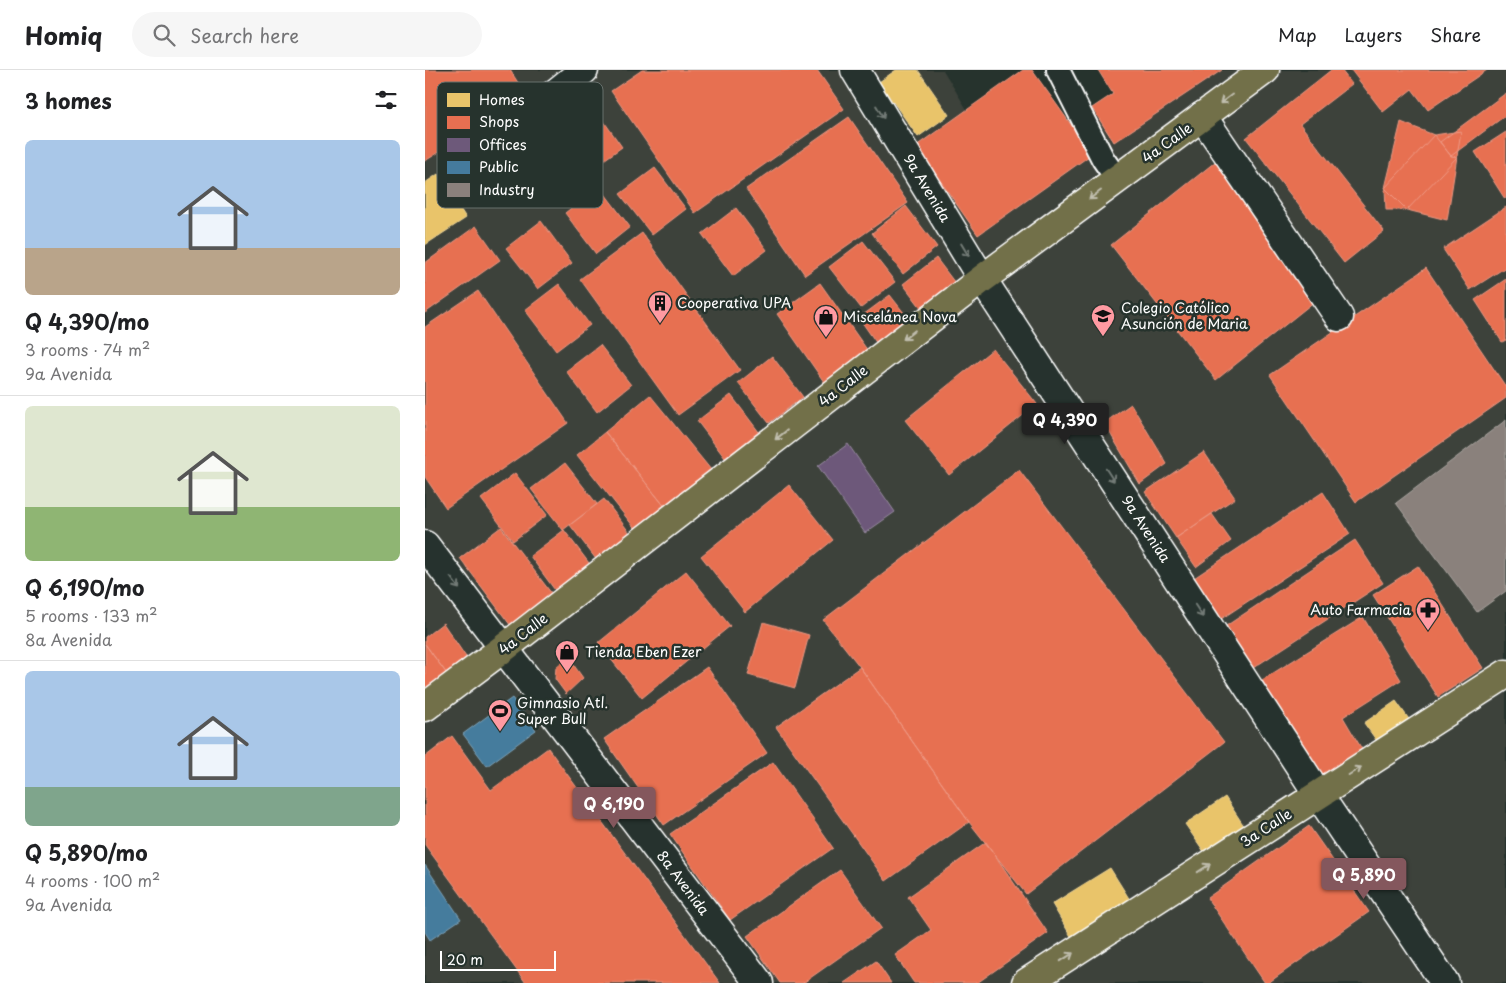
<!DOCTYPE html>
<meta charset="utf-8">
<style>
:root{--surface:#fff;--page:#f6f6f6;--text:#202124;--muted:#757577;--line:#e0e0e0;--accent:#84575d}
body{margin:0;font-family:"Playpen Sans",sans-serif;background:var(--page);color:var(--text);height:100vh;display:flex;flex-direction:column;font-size:19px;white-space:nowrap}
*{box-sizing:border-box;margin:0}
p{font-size:16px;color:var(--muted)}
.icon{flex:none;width:28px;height:28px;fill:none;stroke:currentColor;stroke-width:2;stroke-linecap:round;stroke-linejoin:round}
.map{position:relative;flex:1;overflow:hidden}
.sheet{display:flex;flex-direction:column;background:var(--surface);width:425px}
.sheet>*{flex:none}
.scale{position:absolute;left:15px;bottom:12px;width:116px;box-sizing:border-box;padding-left:5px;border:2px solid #fff;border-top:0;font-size:14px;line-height:18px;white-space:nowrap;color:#fff;-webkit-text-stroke:4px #26332d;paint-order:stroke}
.price{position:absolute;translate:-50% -42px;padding:0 11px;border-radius:5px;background:var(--accent);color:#fff;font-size:16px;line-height:32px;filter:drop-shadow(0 1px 2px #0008)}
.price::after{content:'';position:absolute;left:50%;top:30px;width:15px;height:11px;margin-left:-8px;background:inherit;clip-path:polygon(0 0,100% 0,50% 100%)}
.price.active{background:#222;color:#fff}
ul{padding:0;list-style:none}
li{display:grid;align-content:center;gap:10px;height:265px;padding:0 25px}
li+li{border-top:1px solid var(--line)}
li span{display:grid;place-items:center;height:155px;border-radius:8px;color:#555}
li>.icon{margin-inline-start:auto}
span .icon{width:90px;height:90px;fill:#fffc;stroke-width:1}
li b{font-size:21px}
h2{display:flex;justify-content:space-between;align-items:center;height:60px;padding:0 25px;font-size:21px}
header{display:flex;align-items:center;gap:30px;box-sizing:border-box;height:70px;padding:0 25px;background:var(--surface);border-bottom:1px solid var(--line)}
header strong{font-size:24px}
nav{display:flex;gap:28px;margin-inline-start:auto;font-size:18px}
.search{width:350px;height:45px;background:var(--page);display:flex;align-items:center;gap:12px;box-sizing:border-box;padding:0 18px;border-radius:28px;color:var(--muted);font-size:19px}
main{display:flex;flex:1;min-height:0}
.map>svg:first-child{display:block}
.built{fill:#3c423b}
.homes{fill:#e9c46a;stroke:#f0d697}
.shops{fill:#e76f51;stroke:#ee9a85}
.offices{fill:#6d597a;stroke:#998ba2}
.public{fill:#457b9d;stroke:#7da3ba}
.industry{fill:#8a817c;stroke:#ada7a3}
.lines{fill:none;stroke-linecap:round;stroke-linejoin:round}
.service-casing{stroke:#fff;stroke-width:26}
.minor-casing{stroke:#fff;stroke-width:31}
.tertiary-casing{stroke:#fff;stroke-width:31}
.primary-casing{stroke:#fff;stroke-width:31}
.service{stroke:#26332d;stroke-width:22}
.minor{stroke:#26332d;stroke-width:28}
.tertiary{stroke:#26332d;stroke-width:28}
.primary{stroke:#726f4a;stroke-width:28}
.oneway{stroke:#c0beae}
.oneway2{stroke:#727a76}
.labels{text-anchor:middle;stroke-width:5;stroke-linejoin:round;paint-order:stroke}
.street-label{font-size:14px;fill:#fff;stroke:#26332d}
.poi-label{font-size:14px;fill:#fff;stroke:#26332d;text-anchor:start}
.key{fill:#26332d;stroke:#67706c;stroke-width:1}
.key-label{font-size:14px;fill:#fff}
</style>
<header>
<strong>Homiq</strong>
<div class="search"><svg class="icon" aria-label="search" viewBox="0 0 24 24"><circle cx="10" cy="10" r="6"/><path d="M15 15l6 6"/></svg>Search here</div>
<nav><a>Map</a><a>Layers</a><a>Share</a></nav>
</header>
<main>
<section class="sheet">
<h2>3 homes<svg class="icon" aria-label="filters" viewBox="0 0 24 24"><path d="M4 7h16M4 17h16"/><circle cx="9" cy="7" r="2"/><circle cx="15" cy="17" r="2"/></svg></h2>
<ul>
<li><span style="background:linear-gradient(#a9c7e8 70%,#b9a48a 0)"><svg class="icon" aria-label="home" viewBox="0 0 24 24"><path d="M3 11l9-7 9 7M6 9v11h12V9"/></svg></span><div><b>Q 4,390/mo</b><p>3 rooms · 74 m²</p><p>9a Avenida</p></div></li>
<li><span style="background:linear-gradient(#dfe7d0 65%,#8fb573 0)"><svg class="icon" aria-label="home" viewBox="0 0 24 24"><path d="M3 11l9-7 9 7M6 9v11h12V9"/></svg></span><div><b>Q 6,190/mo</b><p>5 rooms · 133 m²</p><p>8a Avenida</p></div></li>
<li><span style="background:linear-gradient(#a9c7e8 75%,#7fa58c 0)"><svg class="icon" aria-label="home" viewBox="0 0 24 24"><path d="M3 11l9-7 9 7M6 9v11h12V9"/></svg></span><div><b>Q 5,890/mo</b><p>4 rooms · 100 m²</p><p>9a Avenida</p></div></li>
</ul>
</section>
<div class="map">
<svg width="1081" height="913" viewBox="0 0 1081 913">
<rect width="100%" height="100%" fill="#26332d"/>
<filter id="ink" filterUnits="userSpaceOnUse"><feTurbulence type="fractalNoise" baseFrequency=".02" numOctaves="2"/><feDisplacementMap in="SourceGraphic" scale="10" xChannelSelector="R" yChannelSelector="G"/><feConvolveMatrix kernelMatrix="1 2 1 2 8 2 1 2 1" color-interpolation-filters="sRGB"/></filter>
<g filter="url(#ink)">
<path class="built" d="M0 0H518L581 104 720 0H1081V913H0Z"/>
<path class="homes" d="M471 0H493L524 45 493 67 454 12Z
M13 104 41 148 0 175V113Z
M971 631 991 659 959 681 939 653Z
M800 727 821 759 782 786 760 754Z
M685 798 710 838 651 875 627 834Z"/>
<path class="shops" d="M0 0H85L102 27 0 91Z
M217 0H392L419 39 270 143 186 21Z
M598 0H607L667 84 553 165 491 76Z
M673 0H797L689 72 667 38 688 24Z
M906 0H916L927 14 875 54 959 161 919 193 821 68Z
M926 0H1062L1003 40 987 19 958 42Z
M1081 23V45L1026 86 1015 72Z
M173 43 197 77 113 137 95 110 99 97Z
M424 47 483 133 380 205 321 119Z
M976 52 1009 65 1036 61 1022 150 982 140H961L960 118Z
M1081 62V128L1080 129 1050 82Z
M1009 65 1026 86 1032 87 982 140 960 118Z
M790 92 895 227 791 310 686 175Z
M230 98 261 139 227 165 195 124Z
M174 116 205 157 171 184 140 143Z
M481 136 512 177 478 204 447 163Z
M1081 137V197L1045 220 1018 179Z
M311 138 342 180 308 206 277 164Z
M116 151 147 193 113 219 81 178Z
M51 156 75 190 0 243V193Z
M217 163 315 300 253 345 155 209Z
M438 171 470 212 436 238 404 197Z
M511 188 533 217 500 243 478 214Z
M1001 198 1081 317V328L931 432 845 305Z
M1081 209V270L1077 272 1050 230Z
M395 213 450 291 406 322 352 244Z
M134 214 165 255 131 281 100 240Z
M53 221 143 353 21 438 0 407V257Z
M465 225 487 253 455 278 434 248Z
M175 275 206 315 172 342 141 301Z
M568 279 612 334 524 405 480 350Z
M347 286 378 327 344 353 313 313Z
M225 325 291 406 245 443 180 362Z
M306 325 337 366 303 392 272 351Z
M706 334 742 394 715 414 679 353Z
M180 362 245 443 216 466 152 385Z
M779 382 810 428 751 468 720 422Z
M140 393 172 434 138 460 106 419Z
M594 400 799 672 601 824 544 752 435 597 398 550Z
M90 403 122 445 88 471 56 429Z
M364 415 408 470 320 542 276 486Z
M898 422 925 464 796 549 769 508Z
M179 429 211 471 177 497 145 455Z
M787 444 806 471 771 497 751 468Z
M76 457 130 528 89 560 35 488Z
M139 460 170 501 135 527 105 486Z
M930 470 958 513 828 598 801 556Z
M993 496 1058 598 1013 627 948 525Z
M261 501 305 556 217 628 173 573Z
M938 547 976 610 918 647 938 681 897 707 837 610Z
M338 552 384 565 370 618 323 605Z
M18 553 47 596 27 611 0 574V567Z
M0 574 27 611 7 625 0 615Z
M143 587 158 608 141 624 130 609 131 597Z
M282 597 342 683 239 755 179 669Z
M435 597 544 752 461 811 351 657Z
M27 666 66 720 123 678 295 913H101L0 775V687Z
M348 692 408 778 305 850 245 764Z
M884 756 944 842 843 913H840L782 828Z
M561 772 623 863 552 913H489L470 885 506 860 483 827Z
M415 800 456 858 378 913H355L322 866Z
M451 891 466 913H419Z"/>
<path class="offices" d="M423 374 470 442 440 463 393 396Z"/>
<path class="public" d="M87 628 111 660 62 696 38 664Z
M0 795 36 849 5 870 0 862Z"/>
<path class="industry" d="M1081 350V521L1052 542 971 433Z"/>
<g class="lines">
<g class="service-casing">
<path id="service" d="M633 0 678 89 692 109"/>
</g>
<g class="minor-casing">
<path id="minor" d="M430 0 557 209 893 724 1020 913
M777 46 914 247
M51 87 159 0"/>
</g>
<g class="tertiary-casing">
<path id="tertiary" d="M0 475 334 913"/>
</g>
<g class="primary-casing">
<path id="primary" d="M0 637 79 578 557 209 840 0
M601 913 1081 604"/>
</g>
<use href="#service" class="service"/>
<use href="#minor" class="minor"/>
<use href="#tertiary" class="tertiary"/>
<use href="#primary" class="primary"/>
</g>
<defs><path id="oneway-shaft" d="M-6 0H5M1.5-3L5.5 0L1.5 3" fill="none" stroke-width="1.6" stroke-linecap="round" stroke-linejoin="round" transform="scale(1.25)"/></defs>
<g class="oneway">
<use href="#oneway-shaft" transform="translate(801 29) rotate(143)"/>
<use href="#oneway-shaft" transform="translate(670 125) rotate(143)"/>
<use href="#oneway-shaft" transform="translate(484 265) rotate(142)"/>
<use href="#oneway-shaft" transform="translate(356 365) rotate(142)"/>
<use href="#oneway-shaft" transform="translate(930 701) rotate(-32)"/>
<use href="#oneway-shaft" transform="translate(779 798) rotate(-33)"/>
<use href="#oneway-shaft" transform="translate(642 887) rotate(-33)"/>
</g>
<g class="oneway2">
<use href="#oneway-shaft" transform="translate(455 42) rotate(59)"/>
<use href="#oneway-shaft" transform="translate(540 180) rotate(59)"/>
<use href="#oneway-shaft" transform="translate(685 405) rotate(57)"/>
<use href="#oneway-shaft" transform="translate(30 513) rotate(53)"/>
<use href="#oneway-shaft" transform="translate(774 541) rotate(57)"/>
</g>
</g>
<defs>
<g id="building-pin" transform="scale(1.25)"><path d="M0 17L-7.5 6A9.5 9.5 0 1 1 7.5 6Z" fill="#ff9aa2" stroke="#26332d"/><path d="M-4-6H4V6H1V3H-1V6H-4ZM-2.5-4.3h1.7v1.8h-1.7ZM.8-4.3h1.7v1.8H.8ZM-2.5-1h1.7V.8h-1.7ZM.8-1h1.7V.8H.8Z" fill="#111"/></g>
<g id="school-pin" transform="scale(1.25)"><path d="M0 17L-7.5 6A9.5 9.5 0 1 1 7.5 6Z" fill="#ff9aa2" stroke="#26332d"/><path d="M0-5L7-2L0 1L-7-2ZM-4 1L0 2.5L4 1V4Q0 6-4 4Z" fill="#111"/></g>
<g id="shop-pin" transform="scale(1.25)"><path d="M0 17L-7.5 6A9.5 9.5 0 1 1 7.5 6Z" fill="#ff9aa2" stroke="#26332d"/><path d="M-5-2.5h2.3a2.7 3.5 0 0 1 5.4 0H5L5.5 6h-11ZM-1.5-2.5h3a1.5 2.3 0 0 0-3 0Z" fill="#111"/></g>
<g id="pharmacy-pin" transform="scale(1.25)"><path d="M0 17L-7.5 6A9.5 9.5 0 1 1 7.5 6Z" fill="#ff9aa2" stroke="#26332d"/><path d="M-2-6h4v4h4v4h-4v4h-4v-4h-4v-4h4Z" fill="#111"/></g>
<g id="stadium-pin" transform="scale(1.25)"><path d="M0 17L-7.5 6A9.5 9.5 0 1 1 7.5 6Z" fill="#ff9aa2" stroke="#26332d"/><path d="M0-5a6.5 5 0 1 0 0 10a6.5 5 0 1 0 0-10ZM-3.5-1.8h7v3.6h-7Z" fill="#111"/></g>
</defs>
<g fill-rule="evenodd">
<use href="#building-pin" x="235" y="233"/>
<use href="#school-pin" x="678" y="246"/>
<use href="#shop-pin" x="401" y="247"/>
<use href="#pharmacy-pin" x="1003" y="540"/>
<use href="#shop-pin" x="142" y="582"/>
<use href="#stadium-pin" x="75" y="641"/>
</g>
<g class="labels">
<g class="street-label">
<text transform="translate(742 73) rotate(-36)" y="5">4a Calle</text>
<text transform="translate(502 118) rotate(59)" y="5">9a Avenida</text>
<text transform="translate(418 316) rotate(-38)" y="5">4a Calle</text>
<text transform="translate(721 459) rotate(57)" y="5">9a Avenida</text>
<text transform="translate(98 564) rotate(-38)" y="5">4a Calle</text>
<text transform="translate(841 758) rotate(-33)" y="5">3a Calle</text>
<text transform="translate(258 813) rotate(53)" y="5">8a Avenida</text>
</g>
<g class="poi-label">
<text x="252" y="238">Cooperativa UPA</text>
<text x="696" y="243">Colegio Católico<tspan x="696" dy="16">Asunción de Maria</tspan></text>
<text x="418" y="252">Miscelánea Nova</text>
<text x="986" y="545" text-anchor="end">Auto Farmacia</text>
<text x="160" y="587">Tienda Eben Ezer</text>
<text x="92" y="638">Gimnasio Atl.<tspan x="92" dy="16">Super Bull</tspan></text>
</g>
</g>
<rect x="12" y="12" width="166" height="126" rx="8" class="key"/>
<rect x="22" y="23" width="23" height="14" fill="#e9c46a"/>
<rect x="22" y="46" width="23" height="13" fill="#e76f51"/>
<rect x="22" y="68" width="23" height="14" fill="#6d597a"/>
<rect x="22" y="91" width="23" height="13" fill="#457b9d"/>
<rect x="22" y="113" width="23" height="14" fill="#8a817c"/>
<g class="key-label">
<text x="54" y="35">Homes</text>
<text x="54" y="57">Shops</text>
<text x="54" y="80">Offices</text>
<text x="54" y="102">Public</text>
<text x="54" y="125">Industry</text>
</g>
</svg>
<div class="scale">20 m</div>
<b class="price active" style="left:640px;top:375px">Q 4,390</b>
<b class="price" style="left:189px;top:759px">Q 6,190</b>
<b class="price" style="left:939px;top:830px">Q 5,890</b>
</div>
</main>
